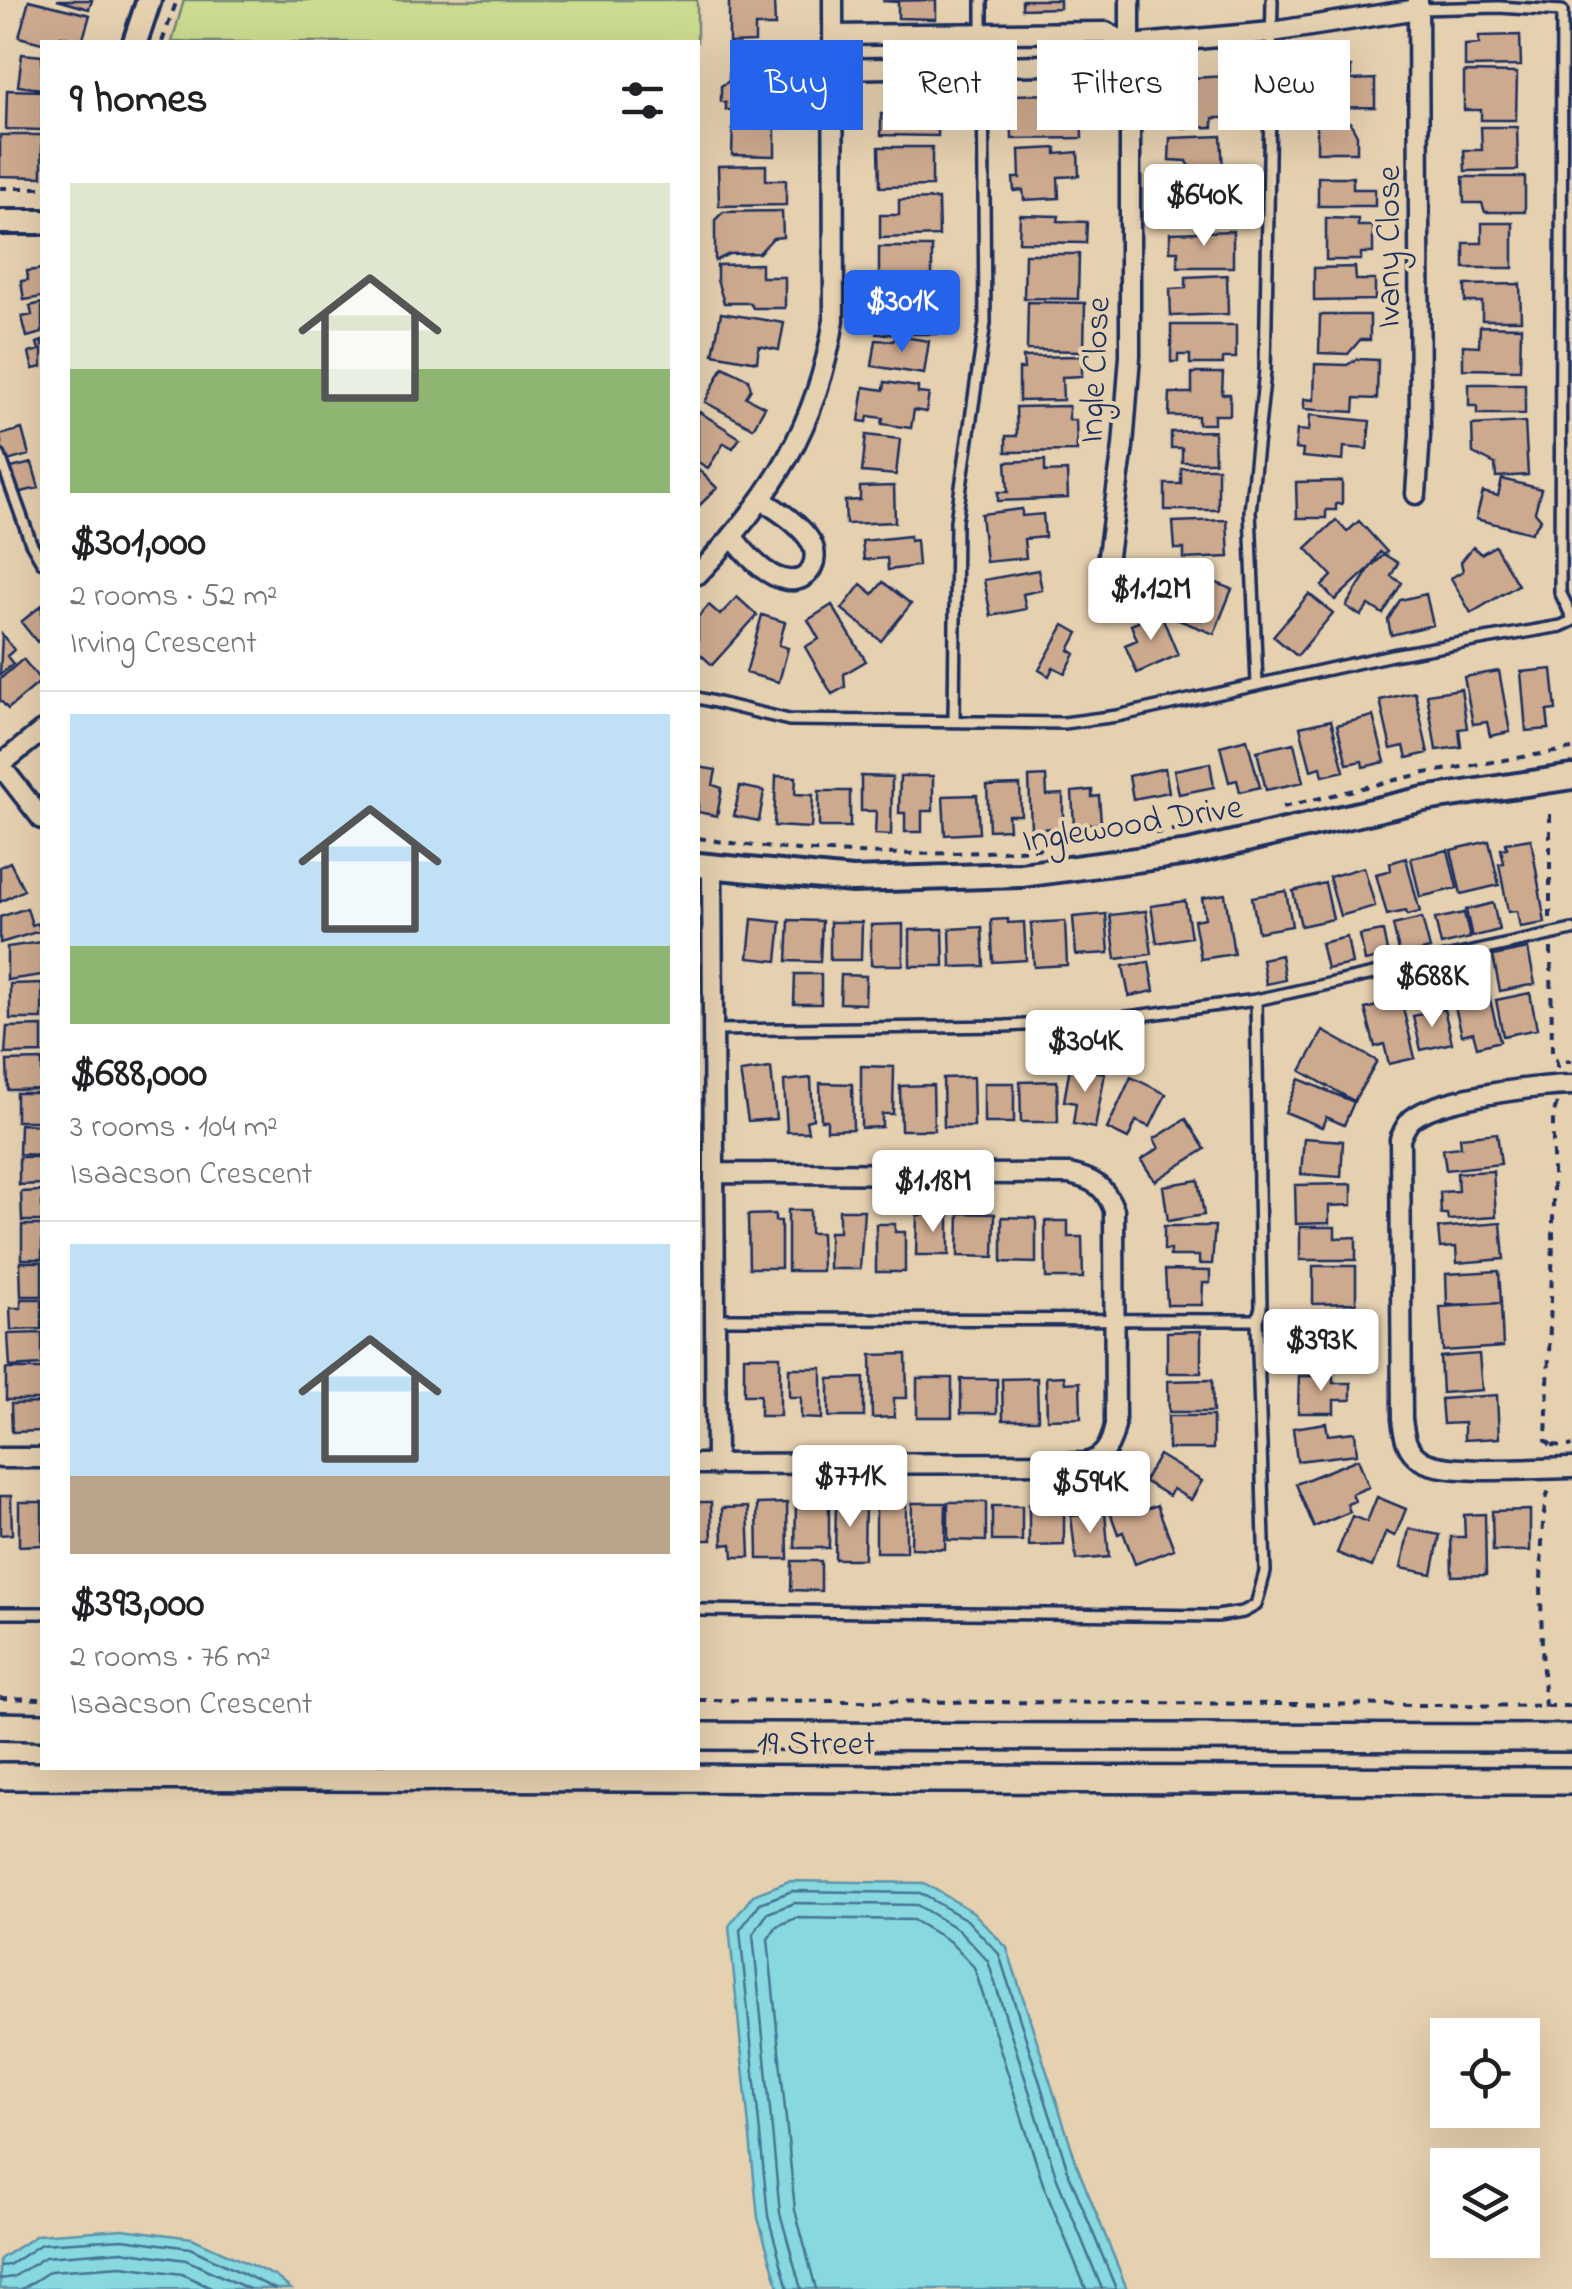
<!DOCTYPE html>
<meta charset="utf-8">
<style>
:root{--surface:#fff;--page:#f6f6f6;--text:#202124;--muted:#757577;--line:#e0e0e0;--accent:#2563eb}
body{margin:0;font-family:"Indie Flower",sans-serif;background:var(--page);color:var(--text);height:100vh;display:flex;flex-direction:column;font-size:38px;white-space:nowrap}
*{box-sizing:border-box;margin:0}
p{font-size:32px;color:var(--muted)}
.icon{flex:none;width:55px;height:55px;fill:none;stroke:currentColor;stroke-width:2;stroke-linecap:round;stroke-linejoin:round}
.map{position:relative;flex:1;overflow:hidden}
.sheet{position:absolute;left:40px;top:40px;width:660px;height:1730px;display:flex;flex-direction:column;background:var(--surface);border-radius:0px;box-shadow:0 10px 40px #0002}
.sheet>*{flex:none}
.top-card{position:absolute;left:730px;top:40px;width:690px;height:90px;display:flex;gap:20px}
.buttons{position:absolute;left:1430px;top:2018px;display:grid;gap:20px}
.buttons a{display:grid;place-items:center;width:110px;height:110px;border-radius:0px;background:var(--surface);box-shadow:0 10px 40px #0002;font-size:50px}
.price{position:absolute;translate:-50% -85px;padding:0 22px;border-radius:10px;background:#fff;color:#222;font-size:32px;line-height:65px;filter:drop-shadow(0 2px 5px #0008)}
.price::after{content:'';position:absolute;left:50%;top:60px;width:30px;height:22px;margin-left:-15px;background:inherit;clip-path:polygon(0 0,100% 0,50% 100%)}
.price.active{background:var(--accent);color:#fff}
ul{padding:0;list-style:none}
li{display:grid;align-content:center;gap:20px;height:530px;padding:0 30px}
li+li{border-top:2px solid var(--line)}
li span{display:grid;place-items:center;height:310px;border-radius:0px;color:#555}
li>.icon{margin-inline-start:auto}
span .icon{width:180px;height:180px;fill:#fffc;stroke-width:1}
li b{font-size:42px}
h2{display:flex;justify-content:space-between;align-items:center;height:120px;padding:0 30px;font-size:42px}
.chip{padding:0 35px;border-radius:0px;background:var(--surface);box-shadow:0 10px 40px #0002;font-size:35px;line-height:90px}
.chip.active{background:var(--accent);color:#fff}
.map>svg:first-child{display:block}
.green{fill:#cbdb8f;stroke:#738576;stroke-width:2.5}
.water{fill:#87d8df;stroke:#5c94ab;stroke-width:2.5}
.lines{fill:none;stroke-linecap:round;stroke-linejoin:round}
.shore{stroke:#467392;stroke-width:2.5}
.building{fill:#cda98e;stroke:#1b2f5e;stroke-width:2.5}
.service-casing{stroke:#1b2f5e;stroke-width:16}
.minor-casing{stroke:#1b2f5e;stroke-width:25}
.tertiary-casing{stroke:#1b2f5e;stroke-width:30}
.secondary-casing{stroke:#1b2f5e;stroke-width:32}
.path{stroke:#1b2f5e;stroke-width:4;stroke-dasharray:8 8;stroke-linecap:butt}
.service{stroke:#e5d0af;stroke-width:9}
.minor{stroke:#e5d0af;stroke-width:18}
.tertiary{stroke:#e5d0af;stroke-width:22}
.secondary{stroke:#e5d0af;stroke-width:25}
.labels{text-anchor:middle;stroke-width:8;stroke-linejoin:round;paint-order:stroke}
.street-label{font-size:35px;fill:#1b2f5e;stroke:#e5d0af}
</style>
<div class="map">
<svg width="1572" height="2289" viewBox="0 0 1572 2289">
<rect width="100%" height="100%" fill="#e5d0af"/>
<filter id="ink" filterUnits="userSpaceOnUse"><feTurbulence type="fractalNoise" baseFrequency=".01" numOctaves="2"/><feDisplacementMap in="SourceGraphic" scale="20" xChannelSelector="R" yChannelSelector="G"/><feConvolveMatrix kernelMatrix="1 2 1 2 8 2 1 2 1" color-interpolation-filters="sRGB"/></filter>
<g filter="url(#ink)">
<path class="green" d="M184 0H697V42H172Z"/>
<path class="water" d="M789 1881 924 1883 973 1912 1007 1948 1079 2171 1127 2289H779L758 2218 729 1926 753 1895Z
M123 2229 192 2238 275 2276 291 2289H0V2259L37 2235Z"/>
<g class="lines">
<path class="shore" d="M0 2266 9 2265 41 2244 123 2239 190 2248 275 2289
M0 2279 13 2277 45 2257 122 2251 186 2260 249 2289
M22 2289 50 2271 122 2266 182 2274 213 2289
M788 2289 768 2216 740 1930 760 1903 792 1891 920 1893 967 1920 999 1954 1069 2174 1116 2289
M801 2289 780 2213 753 1934 768 1913 794 1903 917 1905 959 1930 988 1961 1057 2179 1102 2289
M816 2289 795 2210 768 1939 777 1926 796 1918 913 1920 949 1941 974 1967 1043 2184 1086 2289"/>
</g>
<path class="building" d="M29 0 90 15 82 42 61 36 59 42 42 43 19 37Z
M57 0H92L89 9Z
M729 0H774L775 26H755V42L729 43Z
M936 0V19L898 18V2L882 1Z
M1022 0H1060V8L1022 9Z
M1520 35 1521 66 1465 67V45L1479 44V36Z
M22 54 42 56V89L18 86Z
M773 64 785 78V110H726V103L721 101V86L729 81V65Z
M1351 67V80L1375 79V107L1317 108 1316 68Z
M1464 72 1517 73 1516 120H1481V110H1464Z
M1227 76 1228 87H1237L1248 93V118H1213V127L1182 128V119L1168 118 1169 95 1191 78Z
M7 90 42 91V130L6 129Z
M1057 94V108H1081L1082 138 1012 139 1011 95Z
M894 99H938V136L881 135V114H894Z
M733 121H775V156L732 155Z
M1317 121 1350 122 1357 135V152H1317Z
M1481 127H1517L1518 170 1465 171 1464 150H1482Z
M0 135H42V177L0 176Z
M1221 136 1223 170 1192 172 1187 161 1169 160 1170 138Z
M879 147H932V186L880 187Z
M1056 148V154L1078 152 1079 176 1058 177 1059 198 1024 200 1023 190 1014 191 1013 178H1020L1019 150Z
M766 165V180H786V205L719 206 718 166Z
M1318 177H1353V189H1375V206H1318Z
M1463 177H1525V212H1485L1482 203H1464Z
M1233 181 1234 220 1171 222 1170 200 1196 199 1195 183Z
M938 199 939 236 880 238V215H899V200Z
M782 211 783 237 773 238 759 253 729 254 715 261V220L723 212Z
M1020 215 1059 216 1058 221 1087 222 1086 243 1019 242Z
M1326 218 1358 219V226H1373V253H1361V260H1326Z
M1482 223H1513V268H1464V243H1482Z
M1233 231V267H1178V251H1170V233Z
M879 247H932V281H879Z
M1025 254H1079L1078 299 1024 298Z
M761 264V277H785V308H753L750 303H724L717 280V265Z
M1355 267 1356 280H1375V300L1314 301V268Z
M42 269V297L24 300 21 281 28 280 27 271Z
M1227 275 1228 314 1171 316 1170 289 1186 288V277Z
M1520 284 1521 320H1482V302H1465V285Z
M897 287H937V334H877V297H897Z
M1028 302 1085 303 1084 351 1027 350Z
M42 303V333L27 337 22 317 32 315 30 306Z
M721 313 784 323 779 350 759 346 757 362 713 354Z
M1320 315H1370V340H1360L1348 354 1319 353Z
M1171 325H1236V358H1223V364H1190V355H1178V362H1171Z
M1480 326 1521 327 1520 370 1463 369V345L1479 346Z
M897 336 929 341 924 374 872 366 876 340 893 341Z
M42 341V367L33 369 29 353 39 350 37 343Z
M1082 356V376L1062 377 1063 400 1019 401V369H1024L1023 357Z
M1357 359 1378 360 1377 399 1355 398 1354 412 1304 409V399L1314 400 1315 364 1347 365Z
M723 367 748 379 751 389 746 397 765 407 753 428 705 402Z
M1192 373H1223L1222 394H1230V415H1214V424H1198V416H1169L1170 393H1192Z
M885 382 918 387V393L929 394 926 412 914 410 911 428 882 424 883 418 868 416 867 422 859 421 864 387 884 390Z
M1469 384H1525V414H1477V406H1469Z
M1069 406V420H1076L1077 451 1006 452V436H1017L1016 407Z
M698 411 740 438 733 448 724 443 708 468 698 462Z
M1310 415 1370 421 1367 449 1344 447 1343 461 1302 457 1303 450 1295 449 1297 430 1309 431Z
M1525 422 1528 475 1496 477 1495 464 1473 453 1472 425Z
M22 429 29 455 4 462 0 435Z
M1214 431 1215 462H1182V448H1171V432Z
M866 435 900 439 896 475 862 472Z
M1045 460V472L1067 471 1068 498 998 501V492H1008L1006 462Z
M32 463 39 488 16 493 7 469Z
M1181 468H1218V510H1165V484H1181Z
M698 469 717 488 698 507Z
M1502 479 1541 489 1535 512 1541 519 1531 533 1476 519 1483 492 1498 496Z
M1342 481V504H1336V510H1326V518H1297L1296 482Z
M894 486 895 522 846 524 845 501 860 500V487Z
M1022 509V516L1043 514 1045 537 1024 539 1026 558 986 562 981 514Z
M1227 520 1229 557 1184 559V549H1175L1173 522Z
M1336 520 1347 532 1359 521 1387 552 1335 600 1322 586 1332 576 1306 548Z
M910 536V541L916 540 918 566 888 570 887 558 864 560 862 541Z
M1495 546 1518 585 1471 613 1451 578 1463 571 1461 562 1473 547 1481 554Z
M1380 552 1398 563 1391 576 1402 583 1383 614 1369 605 1361 616 1346 606Z
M1170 565 1232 589 1214 634 1176 619 1180 609 1157 600Z
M1038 570 1042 590 1023 594 1026 609 991 616 984 580Z
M883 582 911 604 881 641 842 609 861 584 873 594Z
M1309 594 1333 613 1297 656 1273 636Z
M1426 594 1433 625 1391 635 1388 620 1400 600Z
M737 597 757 615 712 665 698 652V617L709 605 720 615Z
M42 605V637L37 642 21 622Z
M832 605 866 661 844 674 845 687 832 694 805 647 819 639 808 620Z
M1160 612 1178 655 1137 673 1125 645 1137 640 1131 625Z
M762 615 785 622 779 645 788 648 779 682 746 673Z
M1064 625 1078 633 1069 650 1075 654 1065 673 1053 667 1049 676 1039 670Z
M2 634 14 650 7 656 13 664 0 675Z
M23 659 41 681 8 709 0 700V679Z
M1552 669 1556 710 1547 711 1549 729 1526 731 1521 672Z
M1499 671 1510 732 1490 736 1487 722 1473 724 1464 677Z
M1461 689 1467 728 1459 729 1461 747 1436 750 1427 694Z
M1415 692 1428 753 1407 758 1404 746 1391 749 1380 700Z
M1373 716 1385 762 1363 767 1362 761 1347 764 1337 725Z
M1331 720 1344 771 1323 776 1321 767 1311 770 1300 727Z
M1247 739 1260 787 1240 792 1237 780 1229 782 1220 746Z
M1294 743 1303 782 1266 790 1257 751Z
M1210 763 1214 787 1179 794 1174 770Z
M698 767 716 770 713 785 722 788 717 816 698 812Z
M1165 768 1169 792 1133 799 1129 776Z
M776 776 796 777 795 794 813 795 811 828 774 826Z
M861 776 892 777 891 835 875 834 876 811H861Z
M900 776H933V811H922V832H905V813H899Z
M1046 776 1047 795 1063 794V828L1031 829 1029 777Z
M1020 785 1021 815H1008L1009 829 989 830 987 786Z
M740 786 764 791 759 821 734 816Z
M1092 790V797L1099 796 1101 823 1074 826 1072 792Z
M819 791H850V827H819Z
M977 795 979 833 945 835 943 796Z
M1531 839 1545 923 1520 927 1517 911 1508 912 1499 864 1504 863 1501 849 1507 848 1506 843Z
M1489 841 1499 885 1461 894 1451 850Z
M1448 850 1457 888 1420 897 1411 858Z
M1406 858 1420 912 1407 915 1406 911 1387 915 1376 874 1391 870 1390 863Z
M10 862 24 890 0 902V867Z
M1364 867 1375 906 1340 916 1329 877Z
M1325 883 1333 919 1301 926 1293 891Z
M1286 891 1292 926 1258 932 1252 897Z
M1225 894 1234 954 1201 959 1194 920 1205 918 1202 898Z
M1185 901 1191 937 1157 943 1151 906Z
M1493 903 1499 930 1472 937 1466 910Z
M27 908 32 925 38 923 40 931 0 943V917Z
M1146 911 1152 954 1116 959 1110 915Z
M1464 913 1470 938 1441 945 1435 919Z
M1106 914 1109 953 1076 955 1073 917Z
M1422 918 1430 949 1400 956 1393 925Z
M752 919 781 922 777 961 748 958Z
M1008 919V923L1024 922 1026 960 993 962 991 920Z
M789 920 822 921 820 962 787 961Z
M1065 921 1067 965 1034 967 1031 923Z
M830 922H862L861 960H830Z
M903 924V965H871V925Z
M982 927 984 966 951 967 950 929Z
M943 929 944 966H910V930Z
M1383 931 1388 956 1365 961 1360 935Z
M1347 937 1352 964 1327 969 1321 943Z
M42 942V975L7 980V947Z
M1528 949 1535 984 1500 991 1493 956Z
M1281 955 1285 980 1266 984 1262 959Z
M1149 962 1154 991 1129 996 1123 966Z
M795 974H821V1004H794Z
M841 975 866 976 865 1004 840 1003Z
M42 983V1019H10V984Z
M1486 983 1500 1041 1477 1047 1473 1032 1462 1035 1453 999 1478 993 1476 986Z
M1530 993 1537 1029 1503 1036 1496 1000Z
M1401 1000 1415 1058 1389 1064 1384 1044 1375 1047 1365 1009Z
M1444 1009 1452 1043 1421 1050 1413 1016Z
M42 1026V1053L5 1054 7 1027Z
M1323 1031 1377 1061 1354 1101 1301 1071Z
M42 1060V1089L8 1090 7 1061Z
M861 1066 894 1067 893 1114H882V1127L861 1128Z
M1070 1067 1105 1073 1095 1128 1073 1124 1076 1103 1064 1101Z
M771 1068 776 1119 748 1121 740 1072Z
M973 1077 974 1127H944L943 1078Z
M1131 1077 1166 1094 1150 1127 1136 1121 1128 1139 1107 1129Z
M811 1078 813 1119 806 1121 808 1132H787L784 1081Z
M1299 1079 1354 1102 1344 1125 1326 1117 1322 1127 1285 1112Z
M1057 1081 1058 1122H1021L1020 1082Z
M820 1083 852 1084 853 1129 827 1130V1120H821Z
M984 1083H1014V1123H984Z
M933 1085 934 1130H901L900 1086Z
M16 1093H42V1121H16Z
M1186 1119 1205 1149 1155 1181 1141 1160 1159 1148 1154 1139Z
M20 1124 42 1125V1155L19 1154Z
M1497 1133 1501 1164 1446 1170 1443 1149 1461 1147 1460 1137Z
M1304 1138 1343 1141 1341 1177 1301 1174Z
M19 1157H42V1184L19 1185Z
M1493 1171 1496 1217 1448 1220 1447 1214H1441L1440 1192 1458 1191 1457 1173Z
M1198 1180 1204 1215 1168 1221 1163 1186Z
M1352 1184V1205L1329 1206V1223L1296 1224 1295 1185Z
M42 1191V1221H22L21 1192Z
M788 1210H810V1233H821L822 1271H788Z
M839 1210H864L860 1269H829V1232H839Z
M959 1213 995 1214 994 1257 958 1256Z
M775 1214V1221H781V1268H749L748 1215Z
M917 1215H949V1255H916Z
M1002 1217 1036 1218V1263L1002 1262Z
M1045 1221H1068V1237H1082L1083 1278H1046Z
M1501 1223 1504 1259 1457 1263 1456 1247 1440 1248 1438 1228Z
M876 1224H895V1232H905V1272H876Z
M22 1225H42V1259H22Z
M1164 1226H1215L1212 1264H1199V1256H1170V1250H1164Z
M1300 1227H1335V1238L1356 1237V1260H1300Z
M20 1262H42V1296H21Z
M1313 1266H1356V1303L1313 1304Z
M1165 1270 1210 1271V1283H1203L1202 1305H1167Z
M1499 1271 1501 1303 1447 1305 1446 1274Z
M21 1299H42V1329L11 1330 10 1308H21Z
M1501 1303 1503 1347 1443 1351 1440 1307Z
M1201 1331V1373H1167V1332Z
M42 1333V1365L10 1367 8 1334Z
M1354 1338 1355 1369 1321 1370 1319 1340Z
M906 1354 907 1398H894V1417L872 1418 871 1355Z
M1479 1354 1482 1390 1442 1393 1440 1357Z
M744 1356H780V1416H760V1395H744Z
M789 1368H822V1419L801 1418V1397H789Z
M6 1369H42V1400H6Z
M1064 1376 1065 1383 1080 1382 1081 1418 1047 1419 1046 1377Z
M1299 1376H1333V1383H1351V1400H1334V1413H1298Z
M864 1378V1417H829V1379Z
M917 1378H952V1417H917Z
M1037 1378 1038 1420H1003L1002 1379Z
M961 1379H997V1413H961Z
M1212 1380 1213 1412H1169L1168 1381Z
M1497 1395 1499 1438 1464 1440V1423L1443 1424 1441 1399Z
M42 1403V1431L12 1432 11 1404Z
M1168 1416H1213V1449H1168Z
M1326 1423 1328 1435 1355 1432 1357 1454 1297 1461 1293 1428Z
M1159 1455 1202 1481 1191 1500 1173 1489 1169 1496 1144 1481Z
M1358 1459 1369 1487 1352 1494 1355 1501 1347 1504 1350 1512 1314 1527 1296 1484Z
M1134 1493 1141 1511 1157 1505 1174 1549 1135 1564 1123 1532 1118 1534 1107 1504Z
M0 1496H11L12 1534 0 1535Z
M1377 1497 1406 1509 1395 1536 1386 1532 1372 1567 1337 1553 1352 1516 1367 1522Z
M876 1500H906V1552H876Z
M19 1502H42V1545L19 1546Z
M698 1502H711L712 1540H698Z
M836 1502H865L864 1559H835Z
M948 1502H986V1541L948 1540Z
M787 1503 788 1559H758L757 1504Z
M796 1503H829V1548H795Z
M912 1503H946L945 1549 911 1548Z
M1029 1504H1064V1545L1029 1546Z
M992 1506H1022V1541H992Z
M748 1507 750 1557H733L732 1544 723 1545 722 1508Z
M1530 1510V1551H1493L1492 1511Z
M1105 1513 1109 1557 1076 1560 1071 1516Z
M1485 1514 1486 1575 1452 1576 1451 1537H1465L1464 1515Z
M1409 1529 1440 1535 1432 1574 1401 1568Z
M792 1561H821V1591L791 1590Z"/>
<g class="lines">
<g class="service-casing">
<path id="service" d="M982 0V32
M1418 9 1499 7 1562 11 1560 592 1572 617
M0 456 31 543 42 562
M1257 684 1250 511 1265 371 1272 0
M698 698 789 720 1064 723 1117 716 1392 655 1561 626 1572 621
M954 720 956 521 985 323 983 67
M714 1030 1005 1026 1098 1021 1256 1000 1572 930
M715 1319 1257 1320
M698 1610 1217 1616 1243 1612 1256 1605 1265 1572 1257 1320 1261 1308 1256 1000
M0 1613H42"/>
</g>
<g class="minor-casing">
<path id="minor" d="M834 35 1106 32 1131 45
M834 69 1105 64 1131 45 1272 32 1418 9
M1416 494 1420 435 1418 0
M732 536C744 552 766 578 788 580 809 583 821 560 811 542 801 525 779 511 762 500
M1107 563 1123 446 1130 356V0
M698 574C772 497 817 426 834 320L833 0
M0 765 42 819
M0 765 42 731
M712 868 716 1465
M1572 1085C1537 1086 1438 1097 1412 1119 1406 1124 1403 1132 1400 1139L1402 1419C1404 1436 1406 1450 1421 1460 1445 1476 1540 1468 1572 1468
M0 1458H42
M698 1464 1085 1463C1105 1458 1111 1445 1115 1425L1114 1210C1105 1186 1093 1179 1069 1174L714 1173"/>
</g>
<g class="tertiary-casing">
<path id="tertiary" d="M135 42 149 0
M0 222H42
M698 865 852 880 1021 875 1189 853 1424 799 1572 777"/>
</g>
<g class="secondary-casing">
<path id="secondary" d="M0 1726 42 1727
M698 1736 1572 1738
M0 1776 1572 1781"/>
</g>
<path class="path" d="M162 42 177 0
M0 188H42
M1283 807 1425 773 1572 749
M1155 833 1215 823
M698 838C812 857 931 857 1047 848
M1550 918V814L1553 809
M1551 948 1552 1056 1557 1061
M1557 1068V1061H1572
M1551 1445 1546 1440 1553 1242V1116L1557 1103
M1552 1445 1572 1446
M0 1698 42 1699
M698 1700 1572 1706
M1545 1707C1542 1671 1536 1510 1550 1488"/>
<use href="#service" class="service"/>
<use href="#minor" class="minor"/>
<use href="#tertiary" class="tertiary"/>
<use href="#secondary" class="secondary"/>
</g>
</g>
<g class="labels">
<g class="street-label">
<text transform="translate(1387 247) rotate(-90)" y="12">Ivany Close</text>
<text transform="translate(1093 370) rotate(-87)" y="12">Ingle Close</text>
<text transform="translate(1132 822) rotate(-9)" y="12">Inglewood Drive</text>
<text x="816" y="1754">19 Street</text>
</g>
</g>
</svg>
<div class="buttons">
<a><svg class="icon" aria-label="locate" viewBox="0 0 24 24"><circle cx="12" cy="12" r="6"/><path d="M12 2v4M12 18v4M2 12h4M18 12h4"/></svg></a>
<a><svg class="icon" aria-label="layers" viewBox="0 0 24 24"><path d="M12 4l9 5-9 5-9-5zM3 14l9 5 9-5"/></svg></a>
</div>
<b class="price" style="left:1204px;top:249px">$640K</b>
<b class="price active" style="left:902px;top:355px">$301K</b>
<b class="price" style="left:1151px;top:643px">$1.12M</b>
<b class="price" style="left:1432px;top:1030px">$688K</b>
<b class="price" style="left:1085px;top:1095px">$304K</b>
<b class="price" style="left:933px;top:1235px">$1.18M</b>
<b class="price" style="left:1321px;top:1394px">$393K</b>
<b class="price" style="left:850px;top:1530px">$771K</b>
<b class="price" style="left:1090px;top:1536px">$594K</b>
<div class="top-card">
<a class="chip active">Buy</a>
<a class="chip">Rent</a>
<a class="chip">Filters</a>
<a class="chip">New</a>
</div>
<section class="sheet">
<h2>9 homes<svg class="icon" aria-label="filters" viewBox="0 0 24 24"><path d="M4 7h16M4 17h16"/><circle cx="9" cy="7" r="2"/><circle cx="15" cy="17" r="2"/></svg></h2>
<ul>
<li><span style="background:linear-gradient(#dfe7d0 60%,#8fb573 0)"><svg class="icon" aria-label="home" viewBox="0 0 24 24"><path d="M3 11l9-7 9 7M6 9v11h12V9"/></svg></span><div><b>$301,000</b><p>2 rooms · 52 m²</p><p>Irving Crescent</p></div></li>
<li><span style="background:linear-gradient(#bfe0f5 75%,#8fb573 0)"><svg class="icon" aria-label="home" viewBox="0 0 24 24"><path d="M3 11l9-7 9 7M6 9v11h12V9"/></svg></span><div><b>$688,000</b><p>3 rooms · 104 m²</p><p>Isaacson Crescent</p></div></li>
<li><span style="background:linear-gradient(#bfe0f5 75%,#b9a48a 0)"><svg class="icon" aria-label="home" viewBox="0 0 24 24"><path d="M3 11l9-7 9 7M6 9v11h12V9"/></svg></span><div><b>$393,000</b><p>2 rooms · 76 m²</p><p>Isaacson Crescent</p></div></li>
</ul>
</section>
</div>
